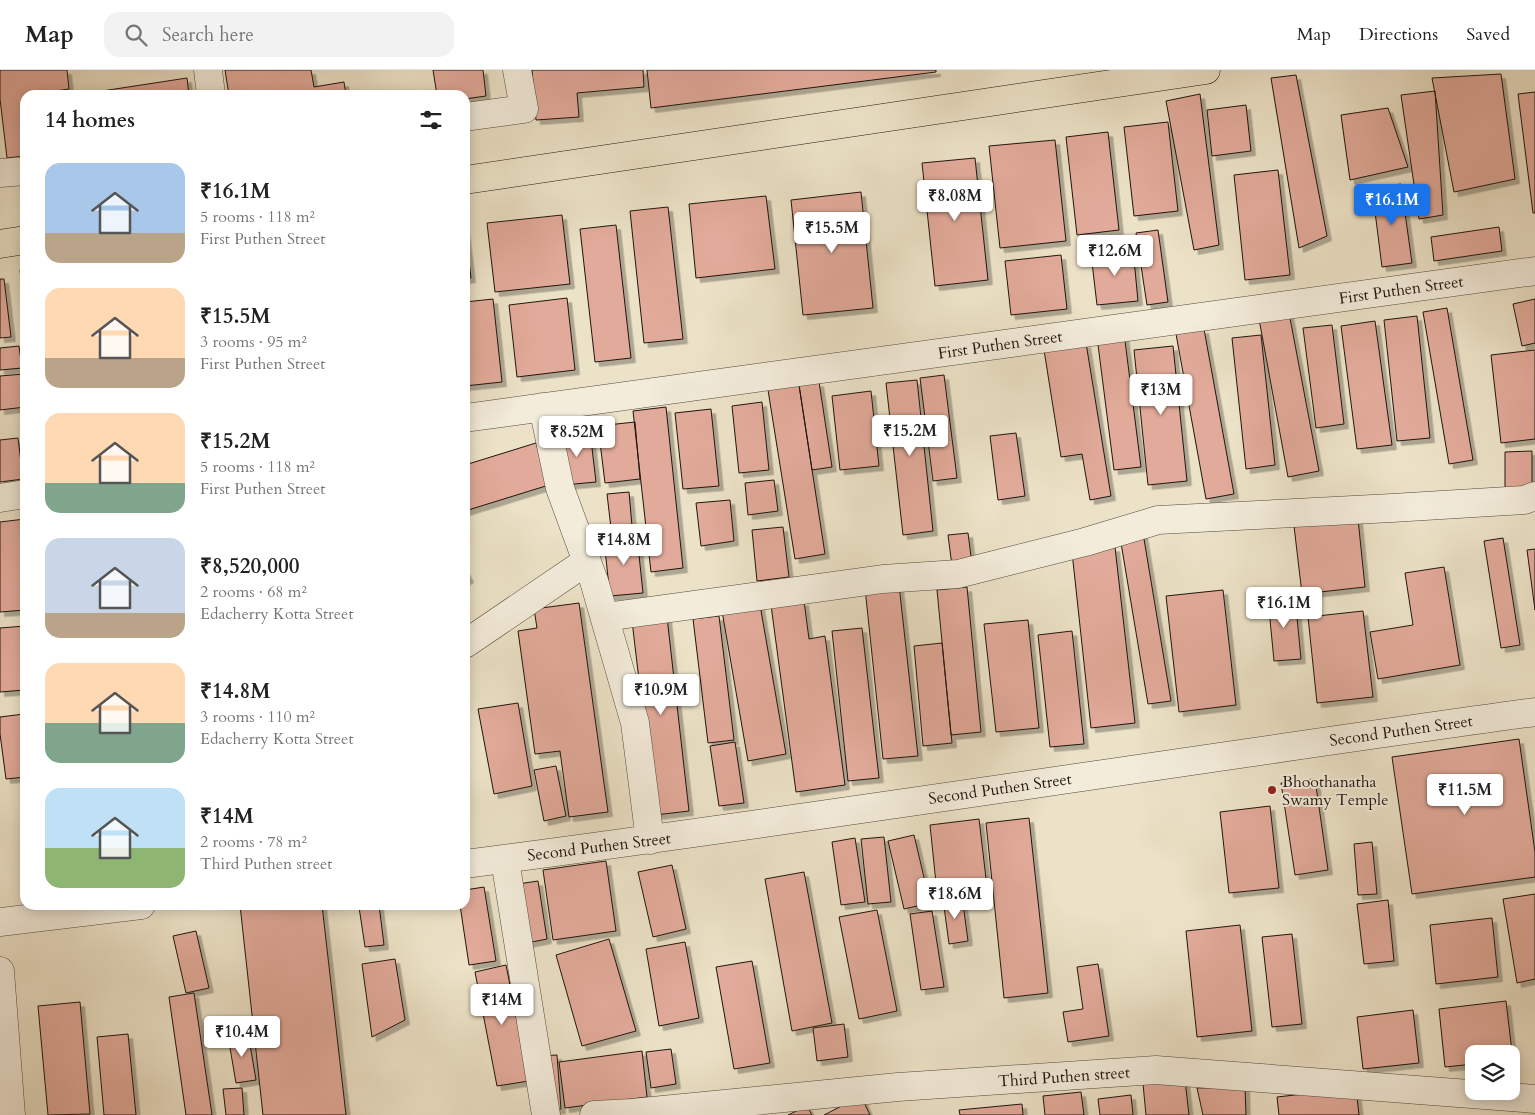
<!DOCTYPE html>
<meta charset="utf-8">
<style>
:root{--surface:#fff;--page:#f2f2f2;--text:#222;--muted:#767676;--line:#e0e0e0;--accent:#1a73e8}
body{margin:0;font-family:Cardo,serif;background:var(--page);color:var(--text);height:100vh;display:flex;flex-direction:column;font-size:19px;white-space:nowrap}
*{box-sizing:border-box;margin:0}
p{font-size:16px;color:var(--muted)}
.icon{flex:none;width:28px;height:28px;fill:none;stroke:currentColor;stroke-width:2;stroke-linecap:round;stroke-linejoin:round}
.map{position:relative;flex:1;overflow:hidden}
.side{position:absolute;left:20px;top:20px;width:450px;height:820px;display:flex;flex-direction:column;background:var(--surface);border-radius:15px;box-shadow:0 2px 12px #0003}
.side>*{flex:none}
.tools{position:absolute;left:1465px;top:975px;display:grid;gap:10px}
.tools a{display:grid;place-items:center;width:55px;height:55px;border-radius:10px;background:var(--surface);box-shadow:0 2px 12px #0003;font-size:25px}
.price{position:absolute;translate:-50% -42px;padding:0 11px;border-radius:5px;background:#fff;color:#222;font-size:16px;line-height:32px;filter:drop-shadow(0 1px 2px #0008)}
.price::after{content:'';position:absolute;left:50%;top:30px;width:15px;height:11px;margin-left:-8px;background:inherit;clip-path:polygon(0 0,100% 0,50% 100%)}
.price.current{background:var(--accent);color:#fff}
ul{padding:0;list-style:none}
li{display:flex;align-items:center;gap:15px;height:125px;padding:0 25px}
li span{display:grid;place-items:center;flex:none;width:140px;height:100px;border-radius:15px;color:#555}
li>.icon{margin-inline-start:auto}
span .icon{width:60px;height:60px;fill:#fffc;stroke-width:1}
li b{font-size:21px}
h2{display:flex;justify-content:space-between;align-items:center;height:60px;padding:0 25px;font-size:21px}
header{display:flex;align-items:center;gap:30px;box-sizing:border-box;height:70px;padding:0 25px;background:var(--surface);border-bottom:1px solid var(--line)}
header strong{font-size:24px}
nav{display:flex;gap:28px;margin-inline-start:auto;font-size:18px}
.search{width:350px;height:45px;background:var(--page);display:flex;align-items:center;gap:12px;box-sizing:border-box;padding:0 18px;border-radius:15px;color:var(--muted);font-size:19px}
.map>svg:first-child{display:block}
.building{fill:#e2aa9a;stroke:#1f140f;filter:url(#shadow)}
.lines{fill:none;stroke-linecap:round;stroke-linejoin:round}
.minor-casing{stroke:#52483d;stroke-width:29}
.major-casing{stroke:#1f140f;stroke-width:29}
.minor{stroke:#f3ecdb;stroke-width:28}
.major{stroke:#ece2c7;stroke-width:28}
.poi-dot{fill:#8f2418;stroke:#f3ecdb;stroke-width:2}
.labels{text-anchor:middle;stroke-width:4;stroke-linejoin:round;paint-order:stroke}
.street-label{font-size:16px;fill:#1f140f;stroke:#f3ecdb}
.poi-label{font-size:16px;fill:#1f140f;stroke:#f3ecdb;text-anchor:start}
</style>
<header>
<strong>Map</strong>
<div class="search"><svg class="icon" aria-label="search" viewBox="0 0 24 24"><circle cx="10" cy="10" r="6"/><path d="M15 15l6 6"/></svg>Search here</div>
<nav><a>Map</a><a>Directions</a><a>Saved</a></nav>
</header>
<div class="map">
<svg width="1535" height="1045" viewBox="0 0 1535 1045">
<defs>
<filter id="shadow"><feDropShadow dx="4.5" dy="4.5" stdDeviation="0" flood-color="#0004"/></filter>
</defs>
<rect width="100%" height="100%" fill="#ece2c7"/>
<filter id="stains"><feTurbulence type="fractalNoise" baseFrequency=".004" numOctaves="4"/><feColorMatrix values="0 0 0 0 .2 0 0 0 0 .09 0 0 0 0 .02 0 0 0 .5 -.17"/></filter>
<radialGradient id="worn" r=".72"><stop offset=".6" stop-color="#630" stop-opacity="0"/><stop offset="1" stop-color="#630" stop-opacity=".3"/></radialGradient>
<path class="building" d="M0 0H67L69 19 49 22 50 25H25V86L7 88 0 29Z
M225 0H311L314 17 344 12 346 25H229Z
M433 0H483L486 26 465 29V25H437Z
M532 0H643L644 17 577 23 579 47 536 50Z
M647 0H936V2L651 38Z
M1501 4 1515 109 1454 122 1432 8Z
M1296 5 1327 166 1299 178 1271 8Z
M187 8 189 25H76Z
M1435 21 1443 145 1419 149 1401 25Z
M1535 22V143H1533L1518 24Z
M1200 24 1219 175 1194 180 1166 31Z
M1246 35 1251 81 1212 86 1207 40Z
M1388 38 1408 97 1350 110 1341 45Z
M1168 52 1178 141 1134 146 1124 57Z
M1108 62 1119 160 1077 165 1066 67Z
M1055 70 1066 171 1000 178 989 76Z
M975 88 988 210 935 216 922 93Z
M1278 100 1290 205 1245 210 1234 105Z
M1401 114 1412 193 1382 197 1372 118Z
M861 122 873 238 803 245 791 130Z
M766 126 775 199 696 208 689 134Z
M668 137 683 269 644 273 630 141Z
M562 145 570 214 495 222 487 153Z
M616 155 631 288 595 292 580 159Z
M1499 157 1502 181 1434 191 1431 167Z
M465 159 471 208 465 209Z
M1158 160 1168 232 1147 235 1136 163Z
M1133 179 1138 231 1097 235 1091 184Z
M1061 185 1067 239 1011 245 1005 191Z
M25 199V244L20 200Z
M0 209H4L11 267 0 268Z
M567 228 575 300 517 307 509 235Z
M493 229 502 312 465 316V232Z
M1535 229V273L1522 276 1513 234Z
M1447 238 1473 390 1449 394 1423 242Z
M1289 243 1319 401 1288 407 1259 249Z
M1417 246 1430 368 1397 371 1384 250Z
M1375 251 1392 375 1357 379 1341 256Z
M1332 255 1344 354 1316 358 1303 258Z
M1204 259 1234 424 1206 429 1176 264Z
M1124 263 1141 397 1114 400 1097 267Z
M1261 265 1275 395 1246 399 1232 268Z
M1086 273 1111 426 1090 430 1082 384 1061 387 1044 280Z
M19 276 22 298 0 300V278Z
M1173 276 1187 411 1148 415 1134 280Z
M1535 280V369L1501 373 1491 285Z
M24 304 25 337 0 340V306Z
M944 305 957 408 933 411 920 308Z
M917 310 933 461 903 465 886 313Z
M819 312 832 397 812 400 799 315Z
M799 315 825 484 795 489 768 320Z
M871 321 879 396 840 400 832 326Z
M762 332 769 400 739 403 732 336Z
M666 337 683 498 651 502 633 341Z
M711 339 719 416 683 419 675 343Z
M635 352 640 409 605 413 598 356Z
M590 361 596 412 564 415 558 364Z
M1016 363 1025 426 998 430 990 366Z
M18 368 23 409 0 412V370Z
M536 373 549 415 465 441V395Z
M1532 381V421H1505V382Z
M774 410 778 441 748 445 745 413Z
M629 422 632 456 611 458 607 424Z
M730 430 734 471 701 476 696 433Z
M25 449V540L0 542V452Z
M1358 449 1365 517 1302 524 1294 456Z
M783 457 789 507 757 511 752 460Z
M968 463 972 494 952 496 948 465Z
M1143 463 1171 631 1148 634 1120 467Z
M637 466 643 523 610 526 604 470Z
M1503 468 1520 575 1501 578 1484 471Z
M1115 477 1135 653 1091 658 1072 482Z
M1535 479V540L1527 480Z
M1444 497 1460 595 1378 609 1370 562 1413 555 1405 503Z
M465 500 469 508 465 511Z
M899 515 918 686 883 689 865 518Z
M967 517 981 662 951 665 937 520Z
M1223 520 1236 635 1179 642 1166 526Z
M1295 527 1301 589 1274 591 1268 529Z
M804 531 809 569 825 566 845 715 796 722 771 535Z
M579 533 608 742 569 747 560 681 535 684 518 561 537 558 534 539Z
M760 535 786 684 748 691 722 541Z
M1363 541 1373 627 1317 633 1308 547Z
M719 546 734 670 708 673 693 549Z
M667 547 689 741 655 745 632 551Z
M1028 550 1039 658 996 662 984 554Z
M25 556V620L0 622V558Z
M862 558 879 708 848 711 832 561Z
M1072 561 1084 674 1050 677 1038 565Z
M942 573 952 673 923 676 914 576Z
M518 633 532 716 494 724 478 639Z
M24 644 25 707 6 709 0 664V647Z
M1519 669 1535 782V807L1412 824 1392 687Z
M735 672 744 733 719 736 710 676Z
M556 696 566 746 544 751 534 700Z
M1315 709 1328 800 1295 805 1281 713Z
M1270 736 1279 818 1229 823 1220 742Z
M1029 748 1048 923 1004 928 986 753Z
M979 749 987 817 937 823 930 755Z
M914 765 930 833 904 839 888 771Z
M884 767 891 832 868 834 861 769Z
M855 768 865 832 841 835 832 772Z
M1372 772 1377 824 1358 825 1354 774Z
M606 791 616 861 553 870 543 800Z
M672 795 686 859 653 867 638 802Z
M804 802 832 953 792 961 765 809Z
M538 811 547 869 527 873 518 814Z
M484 817 496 891 469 895 460 835H465V820Z
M1535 824V909L1517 913 1503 829Z
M962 826 968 871 949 874 943 829Z
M1388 830 1394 891 1364 894 1357 834Z
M240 835H322L346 1045H263Z
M379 835 384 875 365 877 359 837Z
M877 840 897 941 859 949 839 847Z
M932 841 944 917 921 920 910 844Z
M1492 848 1498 907 1436 914 1430 855Z
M1240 855 1252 961 1197 967 1186 861Z
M196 861 209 918 186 923 173 866Z
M1292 864 1302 954 1272 957 1262 867Z
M609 869 636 961 582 976 556 885Z
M685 872 699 948 659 956 646 879Z
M395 889 405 950 372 967 362 894Z
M752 891 770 993 734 999 716 897Z
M1098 894 1109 966 1068 972 1063 942 1083 939 1077 897Z
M506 895 529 1011 497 1016 475 902Z
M194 923 212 1045H186L169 927Z
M1506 931 1513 990H1511V984H1474V994L1445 997 1439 939Z
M80 932 90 1044 48 1045 38 936Z
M1413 940 1419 993 1363 999 1357 947Z
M844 954 848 987 817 991 813 958Z
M248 963 256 1010 236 1013 228 966Z
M128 964 136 1045H104L97 967Z
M671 979 676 1014 651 1018 646 982Z
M642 981 647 1027 565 1038 559 992Z
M557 985 561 1039 547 1040 541 986Z
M1185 1010 1189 1045H1146L1143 1014Z
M1245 1017 1246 1045H1203L1197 1018Z
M242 1018 244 1045H226L223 1019Z
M1356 1018 1359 1045H1279L1277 1027Z
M1081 1022 1084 1045H1045L1043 1026Z
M1131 1025 1133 1045H1100L1098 1029Z
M861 1026 870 1045H824Z
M1022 1034 1023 1045H960L959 1040Z
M807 1036 812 1045H788Z"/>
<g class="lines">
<g class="minor-casing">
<path id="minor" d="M208 0 211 25
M465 47 524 39 517 0
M0 103 25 101
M543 337 560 418 594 511 635 653 650 770
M465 348 1535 201
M0 428 25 424
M605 547 883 509 958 504 1085 472 1158 450 1392 438 1524 430 1535 426
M465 574 587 491
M505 790 546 1045
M465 794C822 748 1178 691 1535 642
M0 852 141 835
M0 901 11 1045
M594 1045 632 1043 898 1017 1156 1000 1535 1029"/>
</g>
<g class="major-casing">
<path id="major" d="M465 110 1206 0
M0 174 25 170"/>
</g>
<use href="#minor" class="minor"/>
<use href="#major" class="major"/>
</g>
<circle class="poi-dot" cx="1272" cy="720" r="5"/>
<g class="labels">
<g class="street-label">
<text transform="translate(1401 219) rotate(-8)" y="6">First Puthen Street</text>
<text transform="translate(1000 274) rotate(-8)" y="6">First Puthen Street</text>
<text transform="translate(1401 660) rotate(-8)" y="6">Second Puthen Street</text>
<text transform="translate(1000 718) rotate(-8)" y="6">Second Puthen Street</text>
<text transform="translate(599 776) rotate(-7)" y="6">Second Puthen Street</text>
<text transform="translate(1064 1006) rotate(-4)" y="6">Third Puthen street</text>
</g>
<g class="poi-label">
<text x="1282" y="717">Bhoothanatha<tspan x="1282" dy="18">Swamy Temple</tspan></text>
</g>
</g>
<rect width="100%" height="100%" filter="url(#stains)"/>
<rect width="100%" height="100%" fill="url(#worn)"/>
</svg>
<div class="tools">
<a><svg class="icon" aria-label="layers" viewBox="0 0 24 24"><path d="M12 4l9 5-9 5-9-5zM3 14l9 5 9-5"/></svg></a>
</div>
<b class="price" style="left:955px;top:152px">₹8.08M</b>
<b class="price current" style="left:1392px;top:156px">₹16.1M</b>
<b class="price" style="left:832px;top:184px">₹15.5M</b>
<b class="price" style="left:1115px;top:207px">₹12.6M</b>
<b class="price" style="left:1161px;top:346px">₹13M</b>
<b class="price" style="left:910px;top:387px">₹15.2M</b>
<b class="price" style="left:577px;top:388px">₹8.52M</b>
<b class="price" style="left:624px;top:496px">₹14.8M</b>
<b class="price" style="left:1284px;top:559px">₹16.1M</b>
<b class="price" style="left:661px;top:646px">₹10.9M</b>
<b class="price" style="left:1465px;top:746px">₹11.5M</b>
<b class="price" style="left:955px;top:850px">₹18.6M</b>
<b class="price" style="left:502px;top:956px">₹14M</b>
<b class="price" style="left:242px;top:988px">₹10.4M</b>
<section class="side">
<h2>14 homes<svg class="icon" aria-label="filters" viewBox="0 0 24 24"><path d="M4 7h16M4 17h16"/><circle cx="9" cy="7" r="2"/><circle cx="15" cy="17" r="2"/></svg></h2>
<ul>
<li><span style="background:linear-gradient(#a9c7e8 70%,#b9a48a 0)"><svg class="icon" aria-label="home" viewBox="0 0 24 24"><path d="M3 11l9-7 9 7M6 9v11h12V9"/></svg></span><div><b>₹16.1M</b><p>5 rooms · 118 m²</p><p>First Puthen Street</p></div></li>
<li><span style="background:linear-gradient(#ffd9b3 70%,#b9a48a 0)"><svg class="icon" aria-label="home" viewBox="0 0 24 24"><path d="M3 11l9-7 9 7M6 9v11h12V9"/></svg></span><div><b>₹15.5M</b><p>3 rooms · 95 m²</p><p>First Puthen Street</p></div></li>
<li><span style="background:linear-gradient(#ffd9b3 70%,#7fa58c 0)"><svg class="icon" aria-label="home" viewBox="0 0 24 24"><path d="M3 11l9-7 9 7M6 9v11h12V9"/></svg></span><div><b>₹15.2M</b><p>5 rooms · 118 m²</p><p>First Puthen Street</p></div></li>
<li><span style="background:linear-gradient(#c9d6e8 75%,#b9a48a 0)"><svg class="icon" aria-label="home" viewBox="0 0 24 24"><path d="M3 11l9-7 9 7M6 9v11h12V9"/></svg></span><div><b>₹8,520,000</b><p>2 rooms · 68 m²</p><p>Edacherry Kotta Street</p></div></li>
<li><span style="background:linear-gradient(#ffd9b3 60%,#7fa58c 0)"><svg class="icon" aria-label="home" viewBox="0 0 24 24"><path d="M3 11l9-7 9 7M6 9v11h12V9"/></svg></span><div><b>₹14.8M</b><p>3 rooms · 110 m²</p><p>Edacherry Kotta Street</p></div></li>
<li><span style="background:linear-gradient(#bfe0f5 60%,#8fb573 0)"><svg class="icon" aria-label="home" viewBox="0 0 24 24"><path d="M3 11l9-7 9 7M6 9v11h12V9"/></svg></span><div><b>₹14M</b><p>2 rooms · 78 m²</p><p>Third Puthen street</p></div></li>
</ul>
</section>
</div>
